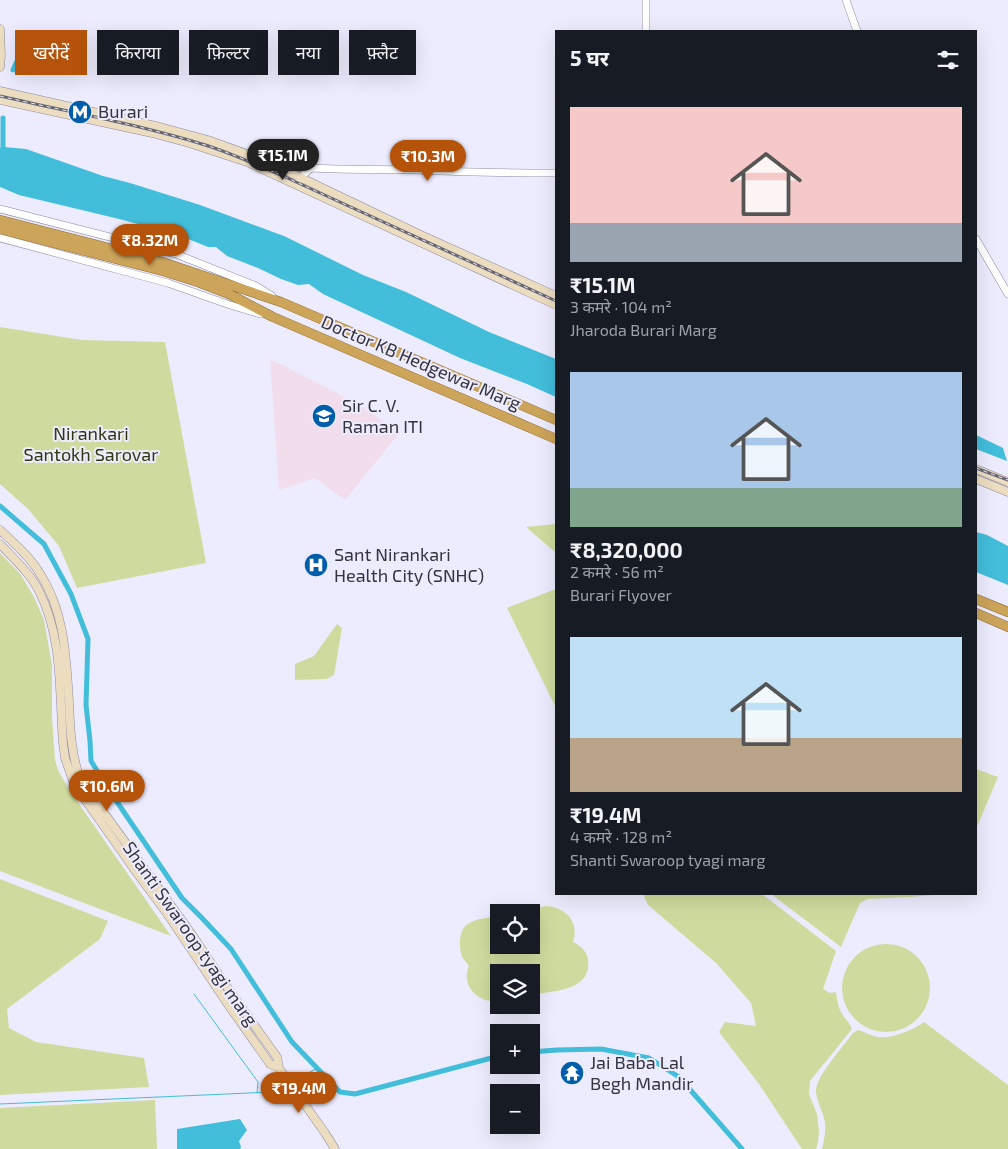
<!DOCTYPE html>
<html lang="hi">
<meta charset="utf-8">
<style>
:root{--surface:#171b24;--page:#20242c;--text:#f1f3f6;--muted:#9ea1a6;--accent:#b45309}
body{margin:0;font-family:"Exo 2","Noto Sans Devanagari",sans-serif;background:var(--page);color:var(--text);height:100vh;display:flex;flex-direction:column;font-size:19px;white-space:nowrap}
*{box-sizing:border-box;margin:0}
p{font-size:16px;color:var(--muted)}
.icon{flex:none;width:28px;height:28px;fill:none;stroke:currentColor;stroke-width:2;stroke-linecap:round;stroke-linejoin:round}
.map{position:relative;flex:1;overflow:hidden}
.drawer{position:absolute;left:555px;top:30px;width:422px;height:865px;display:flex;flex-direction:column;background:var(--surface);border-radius:0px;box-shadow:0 5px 20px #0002}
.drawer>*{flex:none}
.guide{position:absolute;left:15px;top:30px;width:465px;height:45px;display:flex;gap:10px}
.buttons{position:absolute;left:490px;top:904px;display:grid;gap:10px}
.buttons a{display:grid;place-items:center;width:50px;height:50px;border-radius:0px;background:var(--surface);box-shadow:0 5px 20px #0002;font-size:25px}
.price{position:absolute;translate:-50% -42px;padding:0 11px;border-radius:18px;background:var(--accent);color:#fff;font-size:16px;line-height:32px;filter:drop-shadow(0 1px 2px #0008)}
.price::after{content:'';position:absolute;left:50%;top:30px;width:15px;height:11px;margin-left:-8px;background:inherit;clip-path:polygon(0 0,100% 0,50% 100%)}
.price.current{background:#222;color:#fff}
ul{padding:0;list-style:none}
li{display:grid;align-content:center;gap:10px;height:265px;padding:0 15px}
li span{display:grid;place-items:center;height:155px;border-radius:0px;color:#555}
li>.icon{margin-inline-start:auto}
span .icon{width:90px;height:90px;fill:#fffc;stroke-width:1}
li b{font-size:21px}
h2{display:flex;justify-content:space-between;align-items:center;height:60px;padding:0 15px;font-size:21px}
.chip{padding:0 18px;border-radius:0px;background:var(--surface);box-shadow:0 5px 20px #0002;font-size:18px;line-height:45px}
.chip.current{background:var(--accent);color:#fff}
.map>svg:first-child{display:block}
.education{fill:#f2ddec}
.green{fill:#cfdb9e}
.water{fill:#42bdda}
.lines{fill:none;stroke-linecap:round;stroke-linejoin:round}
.stream{stroke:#42bdda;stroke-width:1}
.canal{stroke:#42bdda;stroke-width:5}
.tertiary-casing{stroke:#8d8ba0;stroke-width:8}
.secondary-casing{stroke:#8d8ba0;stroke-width:9}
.trunk-casing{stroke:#8f6e35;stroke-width:10}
.tertiary{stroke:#fff;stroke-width:7}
.secondary{stroke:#ecddc1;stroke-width:8}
.trunk{stroke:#cca45a;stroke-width:9}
.rail-casing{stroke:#676672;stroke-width:3}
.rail{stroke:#edecfe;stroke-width:1;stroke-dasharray:4;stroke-linecap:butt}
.labels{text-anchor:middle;stroke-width:4;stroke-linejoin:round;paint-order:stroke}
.poi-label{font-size:18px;fill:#35343d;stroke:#edecfe;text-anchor:start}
.street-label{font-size:18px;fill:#35343d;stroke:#edecfe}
.park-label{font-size:18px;fill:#313711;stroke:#edecfe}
</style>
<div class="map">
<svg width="1008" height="1149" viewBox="0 0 1008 1149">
<rect width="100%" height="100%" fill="#edecfe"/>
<path class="education" d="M270 359 351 400 400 432 345 500 315 478 279 490Z"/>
<path class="green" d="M0 327 82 340 165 342 206 563 77 588 59 546 28 509 0 484Z
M556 524V553L526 527Z
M0 553 21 575 34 597 44 620 52 665V716L55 760 58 770 70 791 171 936 0 871Z
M556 589V708L507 608Z
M337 624 342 628 334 675 327 679 295 680V664L314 656Z
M976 769 998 777 976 829Z
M0 879 108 921 100 939 7 1009 9 1028 36 1042 144 1058 149 1087 0 1095Z
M643 894H762L836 951 823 989 830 993 836 992C837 1000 838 1007 842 1014 846 1020 850 1023 852 1029L810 1081 809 1094 817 1114 819 1131 818 1142 816 1149H802L759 1084 719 1032 725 1022 756 1026 751 1003 716 963 648 905Z
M771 894H944L910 897 867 899 860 903 841 947Z
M546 906C565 907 580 922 573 942 580 945 587 951 588 960 592 991 553 991 531 995V972H499V1001C479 1004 460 986 469 966 467 963 464 960 462 957 459 947 458 930 468 924 476 918 489 918 499 916V945H531V912H513Z
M842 988a44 44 0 1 1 88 0a44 44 0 1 1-88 0Z
M924 1022 1008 1085V1149H822C824 1141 826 1130 825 1122 823 1112 817 1102 816 1092 815 1077 844 1046 853 1033L858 1030C865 1032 871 1036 878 1037 892 1039 913 1030 924 1022Z
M155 1100 157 1149H0V1108Z"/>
<path class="water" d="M4 147 26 149 103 176 130 183 200 205 284 236 363 275 406 292 489 332 556 359V397L527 384 460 358 323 294 309 284 298 285 281 279 258 268 227 256 216 247H208L176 234 115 218 19 195 0 187V148Z
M976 435 1003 448 1007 461 976 449Z
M976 532 987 535 1008 546V585L976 572Z
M240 1119 247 1130 239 1141 241 1147 240 1149H177V1129Z"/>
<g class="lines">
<path class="stream" d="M194 994 258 1082 257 1093
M305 1075 317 1068
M0 1104 272 1092 279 1090 285 1087"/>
<path class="canal" d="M13 70 25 43
M3 153V118
M0 506 44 544 71 594 88 639 86 705 90 741 91 761 111 793 182 898 201 917 231 949 292 1042 340 1092 355 1094 499 1056
M531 1052 557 1050 601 1049 649 1058 679 1077 742 1149"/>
<g class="tertiary-casing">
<path id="tertiary" d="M846 0 857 31
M646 31V0
M279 167 311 168
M298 182 301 177 311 168C346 170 380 169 415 170 462 172 509 173 556 173
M0 209 176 254 256 286 272 296
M0 238 168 283 227 304 260 314
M976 239 1008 294"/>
</g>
<g class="secondary-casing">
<path id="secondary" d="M0 29 1 56 0 67
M0 91 160 127 208 140 266 161 421 235 556 296
M0 100 152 133 189 143 247 162 556 305
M976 469 1008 482
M976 479 1008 492
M0 530C14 543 29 556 39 572 65 611 66 657 69 701 70 728 71 755 81 781L193 936 227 987 277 1057 279 1068 325 1133 335 1149
M0 544C14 559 30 573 39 591 63 638 59 692 63 743L65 758 74 784 134 869 166 912 227 1003 270 1064 279 1068"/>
</g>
<g class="trunk-casing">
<path id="trunk" d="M0 220 159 261 281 302 556 420
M0 229 163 271 198 282 229 294 273 317 556 439
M976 599 1008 612
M976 613 1008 627"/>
</g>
<use href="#tertiary" class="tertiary"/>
<use href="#secondary" class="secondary"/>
<use href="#trunk" class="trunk"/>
<g class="rail-casing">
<path id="rail" d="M0 96C68 112 138 124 205 145 231 153 257 165 283 176L556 301
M976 468 1008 480"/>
</g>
<use href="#rail" class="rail"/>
</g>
<defs>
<g id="metro-disc" transform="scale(1.25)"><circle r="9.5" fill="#005daa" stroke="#edecfe"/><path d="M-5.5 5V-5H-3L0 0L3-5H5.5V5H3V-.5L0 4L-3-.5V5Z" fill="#fff"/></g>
<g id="university-disc" transform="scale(1.25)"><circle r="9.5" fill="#005daa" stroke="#edecfe"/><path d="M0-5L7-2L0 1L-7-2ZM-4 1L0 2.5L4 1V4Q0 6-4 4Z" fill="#fff"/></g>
<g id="hospital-disc" transform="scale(1.25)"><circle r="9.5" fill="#005daa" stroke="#edecfe"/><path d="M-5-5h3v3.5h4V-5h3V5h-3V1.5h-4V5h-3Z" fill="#fff"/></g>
<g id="temple-disc" transform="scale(1.25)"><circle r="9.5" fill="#005daa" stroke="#edecfe"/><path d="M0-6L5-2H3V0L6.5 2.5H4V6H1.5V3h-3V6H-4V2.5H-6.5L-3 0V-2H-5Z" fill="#fff"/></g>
</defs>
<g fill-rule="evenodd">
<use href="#metro-disc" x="80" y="112"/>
<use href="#university-disc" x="324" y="416"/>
<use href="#hospital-disc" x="316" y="565"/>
<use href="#temple-disc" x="572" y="1073"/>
</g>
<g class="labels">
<g class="poi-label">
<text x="98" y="118">Burari</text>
<text x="342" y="412">Sir C. V.<tspan x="342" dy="21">Raman ITI</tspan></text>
<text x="334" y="561">Sant Nirankari<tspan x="334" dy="21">Health City (SNHC)</tspan></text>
<text x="590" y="1069">Jai Baba Lal<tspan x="590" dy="21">Begh Mandir</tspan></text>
</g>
<g class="street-label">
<text transform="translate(421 363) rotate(23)" y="6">Doctor KB Hedgewar Marg</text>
<text transform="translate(190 934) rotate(55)" y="6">Shanti Swaroop tyagi marg</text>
</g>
<g class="park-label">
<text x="91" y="440">Nirankari<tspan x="91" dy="21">Santokh Sarovar</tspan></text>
</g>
</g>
</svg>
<div class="buttons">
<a><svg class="icon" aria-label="locate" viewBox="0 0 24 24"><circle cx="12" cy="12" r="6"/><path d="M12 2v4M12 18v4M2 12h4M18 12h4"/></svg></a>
<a><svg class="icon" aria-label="layers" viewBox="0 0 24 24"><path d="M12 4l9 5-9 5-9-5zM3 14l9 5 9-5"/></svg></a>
<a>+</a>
<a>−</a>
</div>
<b class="price current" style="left:283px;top:181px">₹15.1M</b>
<b class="price" style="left:428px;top:182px">₹10.3M</b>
<b class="price" style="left:150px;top:266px">₹8.32M</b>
<b class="price" style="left:107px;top:812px">₹10.6M</b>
<b class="price" style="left:299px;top:1114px">₹19.4M</b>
<div class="guide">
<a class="chip current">खरीदें</a>
<a class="chip">किराया</a>
<a class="chip">फ़िल्टर</a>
<a class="chip">नया</a>
<a class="chip">फ़्लैट</a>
</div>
<section class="drawer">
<h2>5 घर<svg class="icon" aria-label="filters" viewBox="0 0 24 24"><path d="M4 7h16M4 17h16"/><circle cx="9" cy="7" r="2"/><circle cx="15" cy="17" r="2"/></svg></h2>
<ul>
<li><span style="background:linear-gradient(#f6c9c9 75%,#9aa5b1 0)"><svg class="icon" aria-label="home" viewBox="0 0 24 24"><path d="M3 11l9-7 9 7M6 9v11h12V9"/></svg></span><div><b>₹15.1M</b><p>3 कमरे · 104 m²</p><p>Jharoda Burari Marg</p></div></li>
<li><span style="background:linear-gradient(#a9c7e8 75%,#7fa58c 0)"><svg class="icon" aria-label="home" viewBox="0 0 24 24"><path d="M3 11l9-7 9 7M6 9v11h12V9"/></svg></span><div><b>₹8,320,000</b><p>2 कमरे · 56 m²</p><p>Burari Flyover</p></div></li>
<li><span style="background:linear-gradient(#bfe0f5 65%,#b9a48a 0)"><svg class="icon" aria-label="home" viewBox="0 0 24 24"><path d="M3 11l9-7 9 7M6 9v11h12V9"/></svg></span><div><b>₹19.4M</b><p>4 कमरे · 128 m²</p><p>Shanti Swaroop tyagi marg</p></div></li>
</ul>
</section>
</div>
